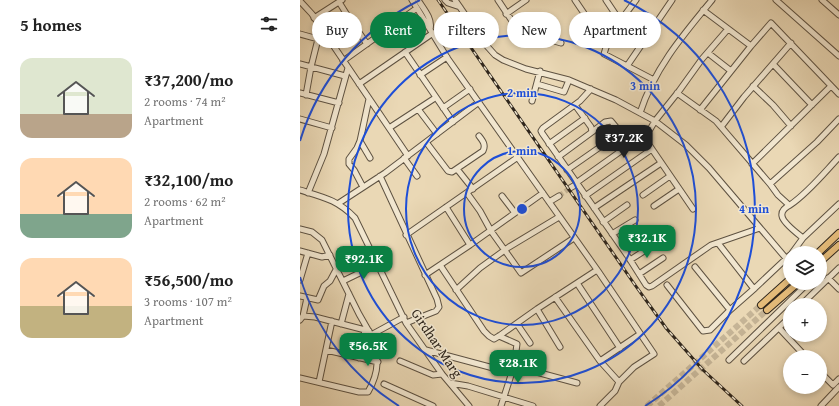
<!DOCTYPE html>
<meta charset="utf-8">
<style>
:root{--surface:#fff;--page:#f2f2f2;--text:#222;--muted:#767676;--accent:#0b8043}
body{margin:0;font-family:"Gentium Book Plus",serif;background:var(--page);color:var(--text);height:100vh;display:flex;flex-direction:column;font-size:15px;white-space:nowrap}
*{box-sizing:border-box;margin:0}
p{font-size:13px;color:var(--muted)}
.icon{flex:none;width:22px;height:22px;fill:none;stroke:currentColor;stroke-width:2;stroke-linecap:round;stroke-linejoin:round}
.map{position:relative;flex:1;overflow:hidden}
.details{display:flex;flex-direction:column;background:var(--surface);width:300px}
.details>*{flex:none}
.hud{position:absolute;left:12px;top:12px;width:380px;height:36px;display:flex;gap:8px}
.buttons{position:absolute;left:483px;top:246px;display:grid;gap:8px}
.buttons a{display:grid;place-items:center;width:44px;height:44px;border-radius:50%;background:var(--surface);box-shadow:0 2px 6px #0003;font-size:20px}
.price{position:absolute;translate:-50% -34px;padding:0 9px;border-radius:8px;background:var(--accent);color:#fff;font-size:13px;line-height:26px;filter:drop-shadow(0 1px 2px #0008)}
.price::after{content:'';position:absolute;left:50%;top:24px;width:12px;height:9px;margin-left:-6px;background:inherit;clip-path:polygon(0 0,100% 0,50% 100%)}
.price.on{background:#222;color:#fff}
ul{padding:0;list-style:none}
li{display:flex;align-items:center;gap:12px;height:100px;padding:0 20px}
li span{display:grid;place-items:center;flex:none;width:112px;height:80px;border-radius:12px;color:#555}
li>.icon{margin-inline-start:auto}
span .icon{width:48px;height:48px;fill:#fffc;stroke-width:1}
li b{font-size:17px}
h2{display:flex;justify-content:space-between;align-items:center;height:48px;padding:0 20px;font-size:17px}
.chip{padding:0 14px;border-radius:18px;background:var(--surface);box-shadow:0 2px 6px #0003;font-size:14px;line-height:36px}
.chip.on{background:var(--accent);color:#fff}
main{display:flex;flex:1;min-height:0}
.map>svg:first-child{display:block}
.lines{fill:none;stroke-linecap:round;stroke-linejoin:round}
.minor-tunnel{stroke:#c5b496;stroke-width:5;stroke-dasharray:5 2.5;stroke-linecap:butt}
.major-tunnel{stroke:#c5b496;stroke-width:6;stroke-dasharray:6 3;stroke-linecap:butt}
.minor-casing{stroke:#5e5242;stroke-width:7}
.major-casing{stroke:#2f261c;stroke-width:8}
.minor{stroke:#f1e6cf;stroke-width:5}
.major{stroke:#e5bc7a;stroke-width:6}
.rail-casing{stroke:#2f261c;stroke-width:3}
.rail{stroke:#f1e6cf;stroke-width:1.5;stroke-dasharray:4.5;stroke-linecap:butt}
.ring{fill:none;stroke:#1d4ed8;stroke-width:2}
.labels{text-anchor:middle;stroke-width:3;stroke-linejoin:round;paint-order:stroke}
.street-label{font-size:14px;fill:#2f261c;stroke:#f1e6cf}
.centre{fill:#1d4ed8;stroke:#f1e6cf;stroke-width:2}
.ring-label{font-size:12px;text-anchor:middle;font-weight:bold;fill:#1d4ed8;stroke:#f1e6cf;stroke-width:3;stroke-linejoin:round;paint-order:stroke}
</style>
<main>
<section class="details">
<h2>5 homes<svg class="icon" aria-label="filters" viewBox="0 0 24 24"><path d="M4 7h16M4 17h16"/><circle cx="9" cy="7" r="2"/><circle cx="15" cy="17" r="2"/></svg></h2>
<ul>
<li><span style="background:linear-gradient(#dfe7d0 70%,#b9a48a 0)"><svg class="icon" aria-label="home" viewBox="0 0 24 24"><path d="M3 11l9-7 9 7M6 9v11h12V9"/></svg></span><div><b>₹37,200/mo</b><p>2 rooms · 74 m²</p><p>Apartment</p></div></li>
<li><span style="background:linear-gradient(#ffd9b3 70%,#7fa58c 0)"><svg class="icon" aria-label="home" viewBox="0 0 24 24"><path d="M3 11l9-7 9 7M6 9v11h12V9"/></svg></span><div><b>₹32,100/mo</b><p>2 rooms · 62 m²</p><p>Apartment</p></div></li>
<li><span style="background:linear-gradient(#ffd9b3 60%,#c2b280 0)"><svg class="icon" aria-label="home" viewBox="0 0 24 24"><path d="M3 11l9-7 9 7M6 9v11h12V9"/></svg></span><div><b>₹56,500/mo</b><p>3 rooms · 107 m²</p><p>Apartment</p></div></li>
</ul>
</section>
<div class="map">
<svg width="539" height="406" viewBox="0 0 539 406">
<rect width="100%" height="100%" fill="#ead8b5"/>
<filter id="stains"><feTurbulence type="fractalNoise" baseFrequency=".005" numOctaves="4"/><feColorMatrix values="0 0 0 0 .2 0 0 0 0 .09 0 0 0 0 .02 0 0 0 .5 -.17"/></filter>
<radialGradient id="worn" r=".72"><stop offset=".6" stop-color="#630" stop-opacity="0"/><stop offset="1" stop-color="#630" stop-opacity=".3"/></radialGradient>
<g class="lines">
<path class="minor-tunnel" d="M259 196 270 188"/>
<path class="major-tunnel" d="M347 406 461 305
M359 406 467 310"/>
<g class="minor-casing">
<path id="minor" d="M112 0 148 59 298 271 354 354 334 367 319 382 315 391 300 406
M118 0C123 8 133 19 130 29
M145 0 148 3 160 7
M155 0 186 45 195 55 203 60 226 69 269 80 316 100 355 121 386 145 409 168 490 263
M198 0 216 27 224 32 261 43
M275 0 306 46
M306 0 320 21
M336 0C324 16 309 34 304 54L354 80
M476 0 539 56
M522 0 539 15
M0 1 12 14 108 156
M403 10 451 46
M206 14 226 0
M14 18 42 0
M49 18 67 44
M0 34 18 39 46 21 49 18 39 2
M105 52 153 122
M408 53 431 71
M43 61 117 8
M0 64 45 76
M473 64 512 105
M327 66 372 0
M120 75 147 57
M59 84 133 33
M237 84 264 92 269 80
M453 86 473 105 491 126
M291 89 280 101 243 128 241 131 242 133 327 255 346 285 349 287 352 286 411 245 460 228
M0 93 39 103
M377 93 416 121 470 184 478 195 489 205
M6 95 11 67 18 39
M232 101 240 71
M143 108 170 89
M118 109 137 134
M400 110 451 46 471 23 539 94
M340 113C354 69 383 35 412 0
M0 119 32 128
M421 127 444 97 491 43
M89 128 135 98
M292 132 305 122 311 121 316 127 329 146
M343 136 393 209
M60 141 70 158
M126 142 148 171 152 172 183 151C186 145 183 141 179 136
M249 144 285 118
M258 157 292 132 291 127 275 105
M104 158 117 176
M452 164 531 86
M157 169 173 189
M267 170 320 133
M80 176 137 299 139 307 136 311 106 323
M276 183 349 131 355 121 379 91 402 59 428 29
M470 184 517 142 539 119
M63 187 54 170 49 164V159L57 148 60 141 69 99
M270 188 277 184
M0 190C23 197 38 200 55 218L106 323 142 374 169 406
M8 193 24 154 48 68
M167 193 180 211 191 231 221 273 274 238
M343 195 370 176
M202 196 215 213
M285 196 352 149
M249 202 259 196
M39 203 85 173 179 102
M354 206 379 189
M146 207 170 245
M294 208 361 163
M303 222 327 205
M0 229 12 232 22 240 59 314 71 335
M312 234 335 220
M106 235 218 157
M503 238C498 234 483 223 482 216 481 211 486 207 490 205 508 193 524 173 539 157
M418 243 454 289
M322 247 344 233
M0 251 22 257 30 255
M492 253 503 238 539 204
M330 260 355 244
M140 265 184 331 189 336 194 339 199 336 237 309 297 270
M395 267 430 310
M339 274 363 258
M125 275 170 245 243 193
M528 278 539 289
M0 280 8 253
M43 281 78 264
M277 283 320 348
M367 285 403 331 410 330 430 310 455 288 490 255
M156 290 180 268 209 247 259 217
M0 296 18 300 24 286 30 281 37 268
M255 297 300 361 319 382
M501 305 539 268
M237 309 260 347
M3 316 7 298
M0 320 3 316 15 317 69 331
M41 324 49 294
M217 324 230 343
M479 328 506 357
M199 336 217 344 214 366 201 406
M26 350 78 362
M126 350 197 369 214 366 277 383
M59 358 65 330
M429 360 504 287V283
M100 361 133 375 142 374
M300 361 340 334
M444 361 490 317
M520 372 533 385 539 379
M0 378 59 392H68C80 371 79 357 71 335L104 317
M19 382 32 321
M150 383 168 386 233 406
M84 384 133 406
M521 406 539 387"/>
</g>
<g class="major-casing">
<path id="major" d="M518 253 539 233
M520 262 539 245
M461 305 490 279
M467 310 498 283"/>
</g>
<use href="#minor" class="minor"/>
<use href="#major" class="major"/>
<g class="rail-casing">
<path id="rail" d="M138 0 335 285 366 328 403 370 442 406"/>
</g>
<use href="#rail" class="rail"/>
</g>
<g class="ring">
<circle cx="222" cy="209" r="58"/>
<circle cx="222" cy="209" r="116"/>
<circle cx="222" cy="209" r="174"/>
<path d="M99 406A232 232 0 0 1 0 277M0 141A232 232 0 0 1 120 0M324 0A232 232 0 0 1 345 406"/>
</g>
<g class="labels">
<g class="street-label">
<text transform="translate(137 343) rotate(56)" y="5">Girdhar Marg</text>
</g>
</g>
<circle cx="222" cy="209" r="6" class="centre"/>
<g class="ring-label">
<text x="345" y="90">3 min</text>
<text x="222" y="97">2 min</text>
<text x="222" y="155">1 min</text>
<text x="454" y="213">4 min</text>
</g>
<rect width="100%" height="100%" filter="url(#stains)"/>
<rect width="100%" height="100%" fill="url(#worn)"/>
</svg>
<div class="buttons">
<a><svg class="icon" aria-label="layers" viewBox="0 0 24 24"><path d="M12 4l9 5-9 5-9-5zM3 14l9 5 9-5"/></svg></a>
<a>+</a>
<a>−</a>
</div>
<b class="price on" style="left:324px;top:159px">₹37.2K</b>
<b class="price" style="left:347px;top:259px">₹32.1K</b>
<b class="price" style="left:64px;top:280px">₹92.1K</b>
<b class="price" style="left:68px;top:367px">₹56.5K</b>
<b class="price" style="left:218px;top:384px">₹28.1K</b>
<div class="hud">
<a class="chip">Buy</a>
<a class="chip on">Rent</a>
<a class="chip">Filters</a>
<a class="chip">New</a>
<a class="chip">Apartment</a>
</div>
</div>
</main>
